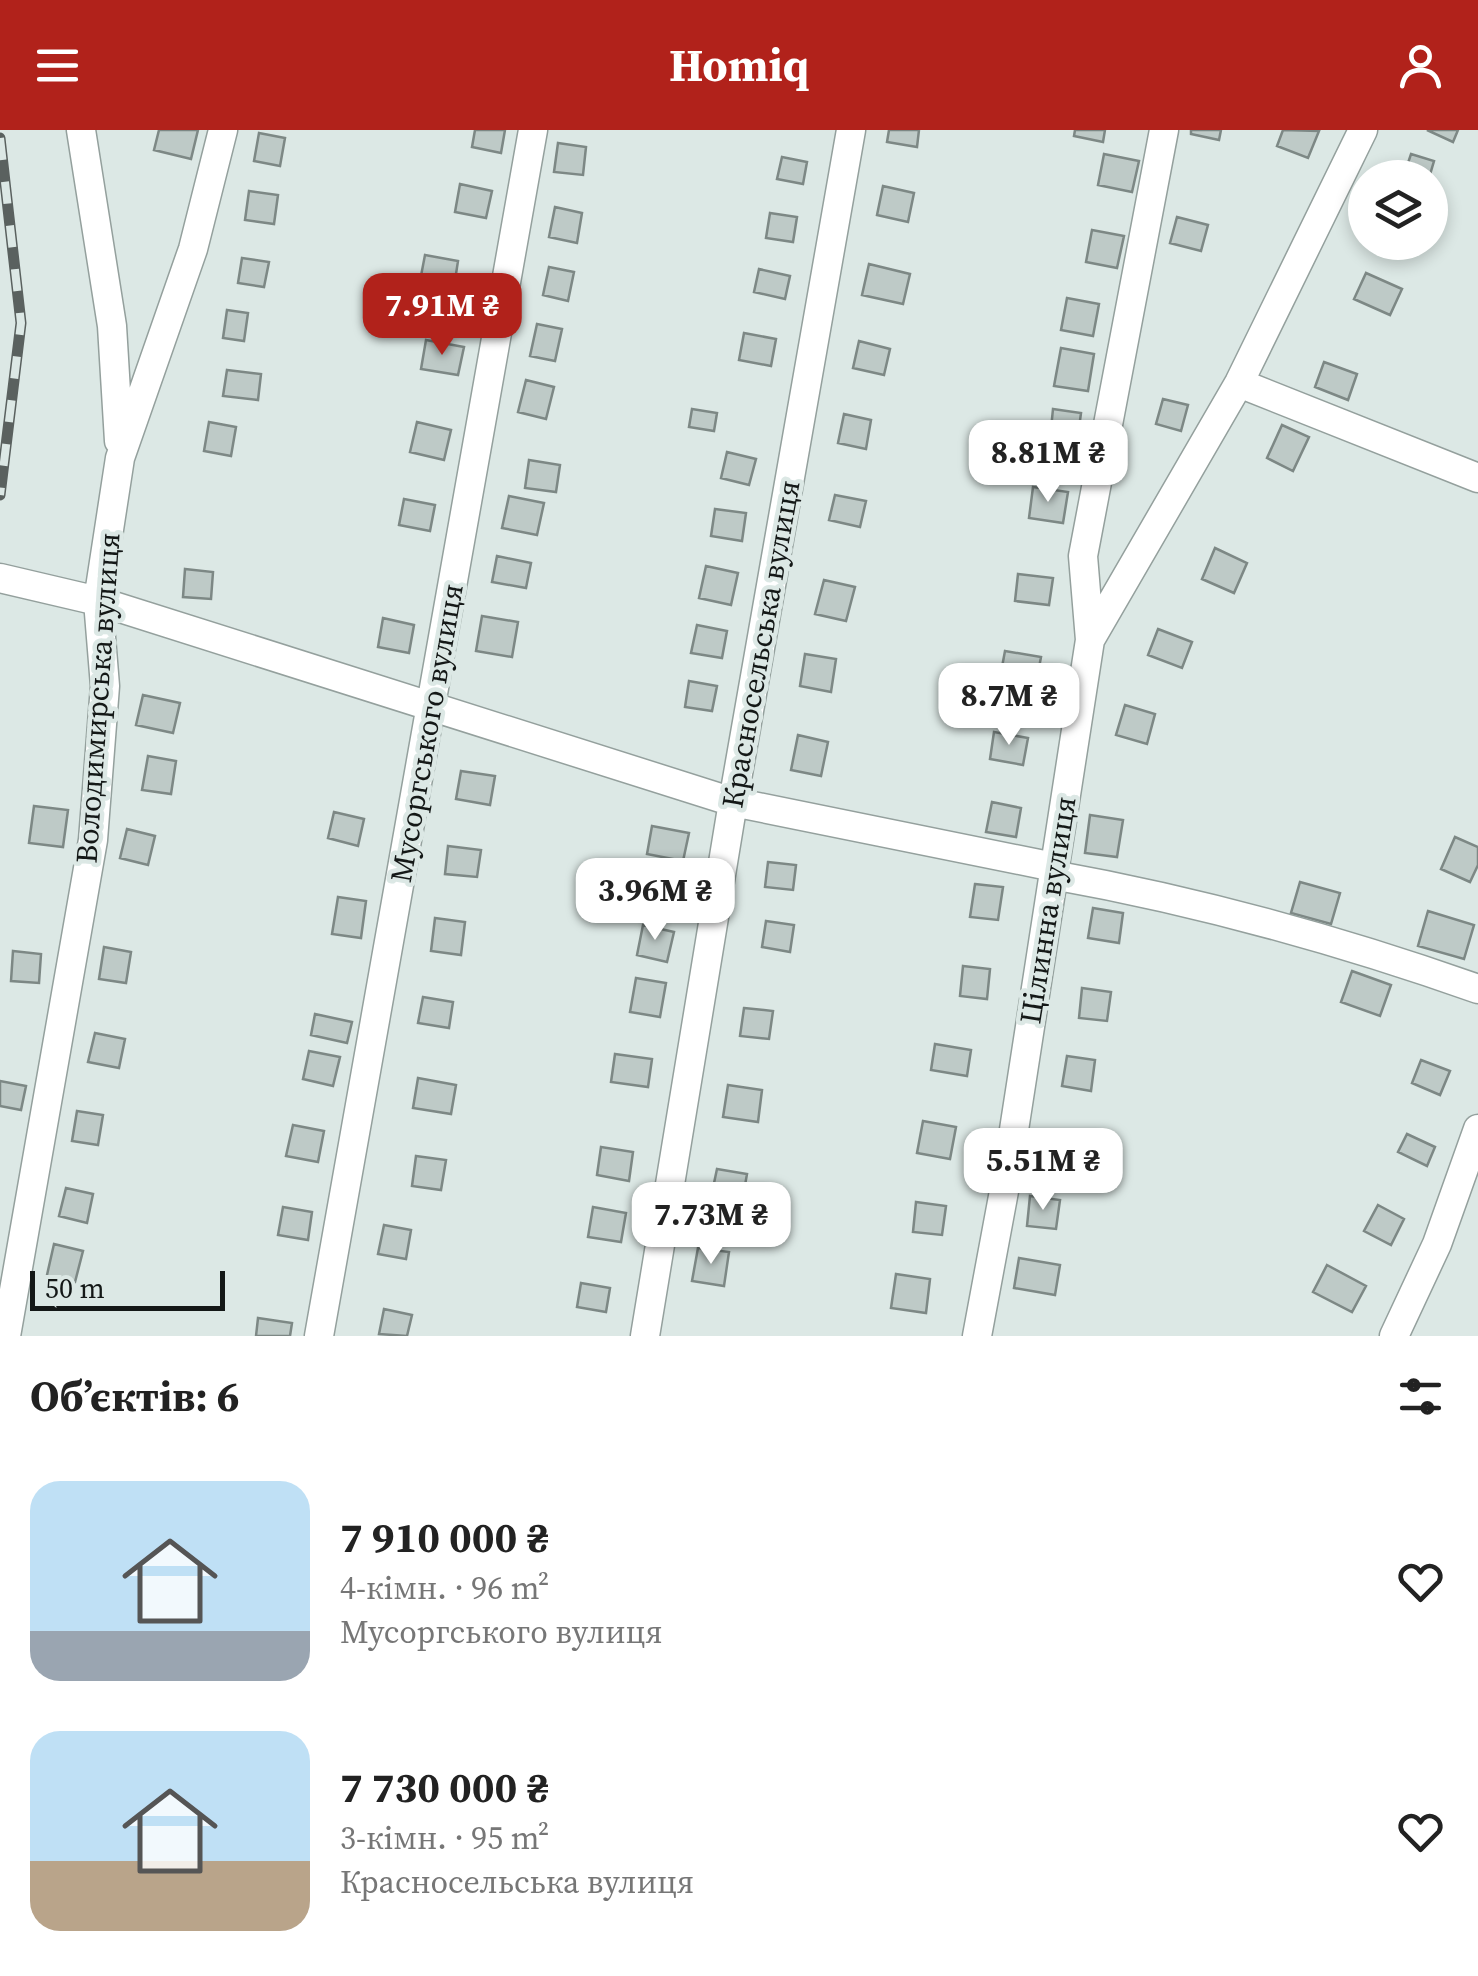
<!DOCTYPE html>
<html lang="uk">
<meta charset="utf-8">
<style>
:root{--surface:#fff;--page:#f2f2f2;--text:#222;--muted:#767676;--accent:#b1221b}
body{margin:0;font-family:"Source Serif 4",serif;background:var(--page);color:var(--text);height:100vh;display:flex;flex-direction:column;font-size:38px;white-space:nowrap}
*{box-sizing:border-box;margin:0}
p{font-size:32px;color:var(--muted)}
.icon{flex:none;width:55px;height:55px;fill:none;stroke:currentColor;stroke-width:2;stroke-linecap:round;stroke-linejoin:round}
.map{position:relative;height:1206px;overflow:hidden}
.drawer{display:flex;flex-direction:column;background:var(--surface);flex:1}
.drawer>*{flex:none}
.controls{position:absolute;left:1348px;top:30px;display:grid;gap:20px}
.controls a{display:grid;place-items:center;width:100px;height:100px;border-radius:50%;background:var(--surface);box-shadow:0 5px 15px #0003;font-size:50px}
.scale{position:absolute;left:30px;bottom:25px;width:195px;box-sizing:border-box;padding-left:10px;border:5px solid #141817;border-top:0;font-size:28px;line-height:35px;white-space:nowrap;color:#141817;-webkit-text-stroke:8px #dce8e5;paint-order:stroke}
.price{position:absolute;translate:-50% -85px;padding:0 22px;border-radius:20px;background:#fff;color:#222;font-size:32px;line-height:65px;filter:drop-shadow(0 2px 5px #0008)}
.price::after{content:'';position:absolute;left:50%;top:60px;width:30px;height:22px;margin-left:-15px;background:inherit;clip-path:polygon(0 0,100% 0,50% 100%)}
.price.on{background:var(--accent);color:#fff}
ul{padding:0;list-style:none}
li{display:flex;align-items:center;gap:30px;height:250px;padding:0 30px}
li span{display:grid;place-items:center;flex:none;width:280px;height:200px;border-radius:30px;color:#555}
li>.icon{margin-inline-start:auto}
span .icon{width:120px;height:120px;fill:#fffc;stroke-width:1}
li b{font-size:42px}
h2{display:flex;justify-content:space-between;align-items:center;height:120px;padding:0 30px;font-size:42px}
header{display:flex;justify-content:space-between;align-items:center;height:130px;padding:0 30px;background:var(--accent);color:#fff;font-size:45px;font-weight:700}
.map>svg:first-child{display:block}
.building{fill:#becac7;stroke:#7d8885;stroke-width:2.5}
.lines{fill:none;stroke-linecap:round;stroke-linejoin:round}
.minor-casing{stroke:#94a09d;stroke-width:31}
.minor{stroke:#fff;stroke-width:28}
.rail-casing{stroke:#5a615f;stroke-width:11}
.rail{stroke:#dce8e5;stroke-width:8;stroke-dasharray:22;stroke-linecap:butt}
.labels{text-anchor:middle;stroke-width:9;stroke-linejoin:round;paint-order:stroke}
.street-label{font-size:30px;fill:#141817;stroke:#dce8e5}
</style>
<header><svg class="icon" aria-label="menu" viewBox="0 0 24 24"><path d="M4 6h16M4 12h16M4 18h16"/></svg>Homiq<svg class="icon" aria-label="person" viewBox="0 0 24 24"><circle cx="12" cy="8" r="4"/><path d="M4 21q1-7 8-7t8 7"/></svg></header>
<div class="map">
<svg width="1478" height="1206" viewBox="0 0 1478 1206">
<rect width="100%" height="100%" fill="#dce8e5"/>
<path class="building" d="M159 0H198L191 29 154 20Z
M475 0H505L501 23 472 17Z
M889 0H919L917 17 887 12Z
M1075 0H1105L1103 12 1074 6Z
M1191 0H1221L1219 10 1191 4Z
M1283 0 1319 1 1308 28 1277 16Z
M1427 0H1458L1453 12Z
M259 3 285 8 280 36 254 31Z
M558 13 586 17 583 45 554 42Z
M1104 24 1139 31 1132 62 1098 55Z
M1411 24 1434 31 1429 48H1403Z
M782 27 807 32 803 54 777 49Z
M460 54 492 61 486 88 455 82Z
M883 56 914 63 908 92 877 85Z
M249 61 278 65 274 94 245 90Z
M555 77 582 83 577 113 549 107Z
M770 83 797 87 793 112 766 108Z
M1177 87 1208 95 1201 121 1170 113Z
M1092 100 1124 106 1117 138 1086 132Z
M425 125 458 131 454 157 420 151Z
M242 128 269 132 264 157 238 153Z
M869 134 910 144 903 174 862 165Z
M549 137 574 142 568 171 543 165Z
M759 139 790 146 785 169 754 162Z
M1366 143 1402 159 1390 185 1354 169Z
M1067 168 1099 174 1093 206 1061 200Z
M227 180 248 183 244 211 223 208Z
M537 194 562 199 555 231 530 226Z
M744 203 776 209 771 236 739 230Z
M426 210 464 217 458 245 421 239Z
M859 211 890 219 884 245 853 238Z
M1061 218 1094 224 1088 261 1054 256Z
M1324 232 1357 244 1348 270 1315 257Z
M227 240 261 244 258 270 223 266Z
M526 250 554 257 546 289 518 282Z
M1163 269 1188 275 1181 301 1156 294Z
M692 279 717 283 714 301 689 297Z
M1053 279 1081 283 1077 313 1050 309Z
M844 284 871 290 866 319 838 313Z
M209 292 236 297 231 326 204 321Z
M417 292 451 300 444 330 410 322Z
M1282 295 1309 307 1293 341 1267 328Z
M727 322 756 329 749 355 721 348Z
M529 330 560 335 556 362 525 358Z
M1033 357 1068 362 1063 393 1029 388Z
M835 365 866 371 860 397 829 390Z
M509 366 544 373 537 405 502 398Z
M404 369 435 375 430 401 399 395Z
M715 379 746 383 742 411 711 406Z
M1215 418 1247 433 1234 463 1202 449Z
M497 426 531 433 526 458 492 452Z
M706 436 738 443 731 475 699 468Z
M185 439 213 442 211 469 183 467Z
M1018 444 1053 448 1049 475 1015 471Z
M824 450 855 457 846 491 815 484Z
M482 486 518 492 512 527 476 521Z
M383 488 414 495 409 523 378 517Z
M697 495 727 501 722 528 691 523Z
M1158 499 1192 512 1182 538 1148 525Z
M1005 521 1041 527 1035 559 999 553Z
M805 524 836 529 831 562 800 556Z
M689 551 717 556 712 581 685 577Z
M143 565 180 573 173 603 136 595Z
M1125 575 1155 584 1147 614 1116 605Z
M994 602 1028 608 1023 635 990 629Z
M798 605 828 612 821 646 791 640Z
M148 626 176 631 171 664 142 660Z
M461 641 495 646 490 675 456 669Z
M992 672 1021 678 1016 707 986 702Z
M34 676 68 680 63 717 29 713Z
M334 682 364 689 358 716 328 708Z
M1090 685 1123 690 1117 727 1085 723Z
M652 696 689 703 683 731 647 724Z
M127 699 155 706 148 735 120 728Z
M1455 707 1478 717V735L1470 752 1441 739Z
M448 716 481 720 477 747 445 744Z
M768 732 796 735 793 760 765 757Z
M1300 752 1340 763 1331 794 1291 783Z
M975 754 1003 757 998 790 970 787Z
M338 767 366 771 361 808 332 804Z
M1093 778 1123 783 1119 813 1088 808Z
M1428 781 1474 795 1464 829 1418 816Z
M435 788 465 792 461 825 431 821Z
M766 791 794 795 790 822 762 817Z
M643 795 674 802 667 832 637 825Z
M104 817 131 822 126 853 99 849Z
M13 821 41 824 39 853 11 851Z
M963 836 990 839 987 869 960 866Z
M1352 841 1391 855 1380 886 1341 872Z
M636 848 666 853 660 887 630 882Z
M1082 858 1111 862 1107 891 1079 888Z
M423 867 453 872 449 898 418 893Z
M744 878 773 881 769 909 740 906Z
M315 884 352 892 347 913 311 905Z
M95 903 125 909 119 938 88 932Z
M935 914 971 920 967 946 931 940Z
M309 921 340 927 333 956 303 949Z
M615 924 652 929 648 957 611 952Z
M1067 926 1095 930 1091 961 1062 956Z
M1421 930 1450 941 1440 965 1412 953Z
M418 948 456 955 451 984 413 978Z
M0 951 26 956 21 980 0 976Z
M728 955 762 960 758 992 723 987Z
M77 981 103 985 98 1015 72 1011Z
M923 991 956 997 950 1029 917 1023Z
M293 995 324 1001 318 1032 286 1026Z
M1049 1002 1077 1006 1072 1040 1044 1036Z
M1407 1004 1435 1017 1427 1036 1398 1022Z
M601 1017 633 1022 629 1051 597 1045Z
M416 1026 446 1030 441 1060 412 1056Z
M717 1039 747 1044 741 1078 710 1072Z
M66 1058 93 1064 87 1093 59 1086Z
M1030 1066 1060 1070 1056 1099 1027 1096Z
M916 1072 946 1076 942 1105 913 1102Z
M1378 1075 1404 1089 1391 1115 1364 1101Z
M283 1077 312 1082 308 1110 278 1105Z
M593 1077 626 1083 621 1112 588 1107Z
M384 1095 411 1100 406 1129 378 1124Z
M54 1114 83 1121 75 1152 47 1145Z
M698 1118 729 1122 724 1156 692 1151Z
M1019 1128 1060 1135 1055 1165 1014 1158Z
M1327 1135 1366 1156 1352 1182 1313 1162Z
M896 1144 930 1149 926 1183 891 1178Z
M581 1153 610 1158 606 1182 577 1177Z
M384 1179 412 1185 407 1206 379 1204Z
M258 1188 292 1193 290 1206H256Z"/>
<g class="lines">
<g class="minor-casing">
<path id="minor" d="M81 0 112 196 119 311
M1239 253 1478 348
M0 448 98 471 733 672 1054 737
M1090 510 1239 253 1363 0
M1053 745C1198 771 1339 810 1478 859
M6 1206 93 710 105 556 98 471 120 328 193 119 223 0
M319 1206 533 0
M645 1206 733 672 851 0
M977 1206 1007 1045 1090 510 1083 426 1164 0
M1394 1206 1437 1114 1478 999"/>
</g>
<use href="#minor" class="minor"/>
<g class="rail-casing">
<path id="rail" d="M0 8 21 193 0 365"/>
</g>
<use href="#rail" class="rail"/>
</g>
<g class="labels">
<g class="street-label">
<text transform="translate(761 514) rotate(-80)" y="10">Красносельська вулиця</text>
<text transform="translate(98 568) rotate(-86)" y="10">Володимирська вулиця</text>
<text transform="translate(427 603) rotate(-80)" y="10">Мусоргського вулиця</text>
<text transform="translate(1048 780) rotate(-81)" y="10">Цілинна вулиця</text>
</g>
</g>
</svg>
<div class="controls">
<a><svg class="icon" aria-label="layers" viewBox="0 0 24 24"><path d="M12 4l9 5-9 5-9-5zM3 14l9 5 9-5"/></svg></a>
</div>
<div class="scale">50 m</div>
<b class="price on" style="left:442px;top:228px">7.91M ₴</b>
<b class="price" style="left:1048px;top:375px">8.81M ₴</b>
<b class="price" style="left:1009px;top:618px">8.7M ₴</b>
<b class="price" style="left:655px;top:813px">3.96M ₴</b>
<b class="price" style="left:1043px;top:1083px">5.51M ₴</b>
<b class="price" style="left:711px;top:1137px">7.73M ₴</b>
</div>
<section class="drawer">
<h2>Об’єктів: 6<svg class="icon" aria-label="filters" viewBox="0 0 24 24"><path d="M4 7h16M4 17h16"/><circle cx="9" cy="7" r="2"/><circle cx="15" cy="17" r="2"/></svg></h2>
<ul>
<li><span style="background:linear-gradient(#bfe0f5 75%,#9aa5b1 0)"><svg class="icon" aria-label="home" viewBox="0 0 24 24"><path d="M3 11l9-7 9 7M6 9v11h12V9"/></svg></span><div><b>7 910 000 ₴</b><p>4-кімн. · 96 m²</p><p>Мусоргського вулиця</p></div><svg class="icon" aria-label="heart" viewBox="0 0 24 24"><path d="M12 20l-8-8c-3-5 5-10 8-4 3-6 11-1 8 4z"/></svg></li>
<li><span style="background:linear-gradient(#bfe0f5 65%,#b9a48a 0)"><svg class="icon" aria-label="home" viewBox="0 0 24 24"><path d="M3 11l9-7 9 7M6 9v11h12V9"/></svg></span><div><b>7 730 000 ₴</b><p>3-кімн. · 95 m²</p><p>Красносельська вулиця</p></div><svg class="icon" aria-label="heart" viewBox="0 0 24 24"><path d="M12 20l-8-8c-3-5 5-10 8-4 3-6 11-1 8 4z"/></svg></li>
</ul>
</section>
